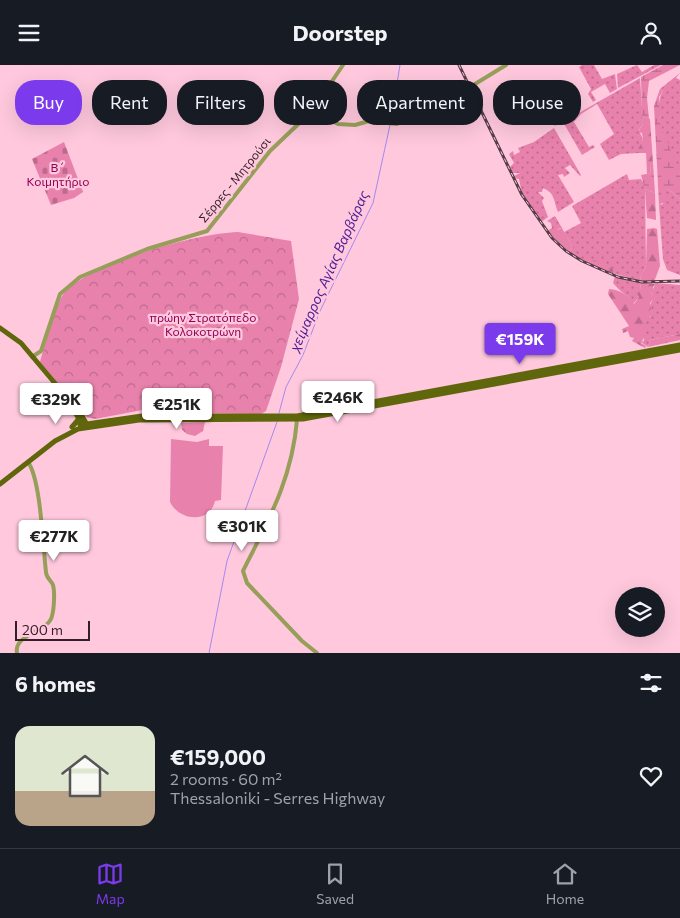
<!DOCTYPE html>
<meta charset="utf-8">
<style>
:root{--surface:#171b24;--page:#242831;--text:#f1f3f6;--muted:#9ea1a6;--line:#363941;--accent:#7c3aed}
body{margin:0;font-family:Commissioner,sans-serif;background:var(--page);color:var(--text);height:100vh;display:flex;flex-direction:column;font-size:19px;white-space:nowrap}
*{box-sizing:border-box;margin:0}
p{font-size:16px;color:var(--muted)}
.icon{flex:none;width:28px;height:28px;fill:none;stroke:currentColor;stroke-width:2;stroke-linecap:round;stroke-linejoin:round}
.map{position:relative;height:588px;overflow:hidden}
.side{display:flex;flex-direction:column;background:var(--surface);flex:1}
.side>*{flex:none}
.guide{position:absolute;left:15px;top:15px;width:650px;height:45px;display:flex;gap:10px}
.tools{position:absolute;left:615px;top:522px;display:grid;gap:10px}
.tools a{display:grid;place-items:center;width:50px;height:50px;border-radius:50%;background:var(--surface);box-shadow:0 5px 20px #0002;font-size:25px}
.scale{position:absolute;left:15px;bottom:12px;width:75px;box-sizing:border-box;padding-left:5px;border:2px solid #331f27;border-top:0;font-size:14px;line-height:18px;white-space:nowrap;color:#331f27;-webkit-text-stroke:4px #ffc8dd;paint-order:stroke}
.price{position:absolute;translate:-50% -42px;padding:0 11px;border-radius:5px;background:#fff;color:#222;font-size:16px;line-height:32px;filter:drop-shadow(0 1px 2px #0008)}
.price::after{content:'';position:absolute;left:50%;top:30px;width:15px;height:11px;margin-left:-8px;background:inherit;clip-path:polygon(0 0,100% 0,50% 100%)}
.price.on{background:var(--accent);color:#fff}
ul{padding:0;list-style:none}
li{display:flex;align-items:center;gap:15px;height:125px;padding:0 15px}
li span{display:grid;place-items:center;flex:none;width:140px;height:100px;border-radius:15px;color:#555}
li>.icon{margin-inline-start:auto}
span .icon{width:60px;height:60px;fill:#fffc;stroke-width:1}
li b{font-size:21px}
h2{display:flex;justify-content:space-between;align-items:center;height:60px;padding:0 15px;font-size:21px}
.pill{padding:0 18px;border-radius:20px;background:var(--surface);box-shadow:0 5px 20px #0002;font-size:18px;line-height:45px}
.pill.on{background:var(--accent);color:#fff}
header{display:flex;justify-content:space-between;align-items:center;height:65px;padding:0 15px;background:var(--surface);font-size:22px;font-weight:700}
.menu{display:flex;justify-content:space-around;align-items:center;height:70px;border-top:1px solid var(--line);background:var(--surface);font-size:14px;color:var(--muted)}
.menu a{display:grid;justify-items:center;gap:2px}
.menu .on{color:var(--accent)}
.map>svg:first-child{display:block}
.grass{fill:url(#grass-dots)}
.forest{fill:url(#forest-firs)}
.wetland{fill:url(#wetland-marsh)}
.cemetery{fill:url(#cemetery-stones)}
.park{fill:url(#park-crowns)}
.garden{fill:#e882ad}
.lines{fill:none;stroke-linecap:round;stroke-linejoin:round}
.stream{stroke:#a38aef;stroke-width:1}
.minor{stroke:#969e59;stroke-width:4}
.major{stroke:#60660b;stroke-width:5}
.rail-casing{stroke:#573d47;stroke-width:3}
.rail{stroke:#ffc8dd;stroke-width:1;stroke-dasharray:4;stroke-linecap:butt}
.labels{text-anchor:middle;stroke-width:4.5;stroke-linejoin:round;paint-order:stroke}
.park-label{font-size:12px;fill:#900056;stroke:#ffc8dd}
.street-label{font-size:12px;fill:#331f27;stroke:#ffc8dd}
.water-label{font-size:14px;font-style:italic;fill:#4c1e94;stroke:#ffc8dd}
</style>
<header><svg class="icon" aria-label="menu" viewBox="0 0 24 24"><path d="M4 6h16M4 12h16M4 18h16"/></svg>Doorstep<svg class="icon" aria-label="person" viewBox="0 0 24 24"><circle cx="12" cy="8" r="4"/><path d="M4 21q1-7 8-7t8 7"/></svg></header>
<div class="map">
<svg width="680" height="588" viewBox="0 0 680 588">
<defs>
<pattern id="grass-dots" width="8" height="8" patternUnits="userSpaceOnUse" patternTransform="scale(1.25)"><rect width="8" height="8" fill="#e882ad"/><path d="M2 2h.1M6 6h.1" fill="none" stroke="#bd6a8d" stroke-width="1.8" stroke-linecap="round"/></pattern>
<pattern id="forest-firs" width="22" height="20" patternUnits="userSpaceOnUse" patternTransform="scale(1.25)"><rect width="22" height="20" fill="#e882ad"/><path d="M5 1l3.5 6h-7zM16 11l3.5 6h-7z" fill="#bd6a8d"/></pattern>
<pattern id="wetland-marsh" width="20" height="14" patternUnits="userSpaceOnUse" patternTransform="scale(1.25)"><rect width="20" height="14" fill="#e882ad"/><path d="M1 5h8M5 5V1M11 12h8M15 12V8" fill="none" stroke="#bd6a8d"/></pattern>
<pattern id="cemetery-stones" width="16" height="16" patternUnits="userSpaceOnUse" patternTransform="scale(1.25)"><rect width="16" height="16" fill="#e882ad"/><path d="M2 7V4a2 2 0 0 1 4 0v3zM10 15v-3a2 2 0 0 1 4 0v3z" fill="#bd6a8d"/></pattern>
<pattern id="park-crowns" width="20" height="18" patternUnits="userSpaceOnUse" patternTransform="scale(1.25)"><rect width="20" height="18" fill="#e882ad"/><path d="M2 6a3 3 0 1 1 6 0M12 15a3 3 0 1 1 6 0" fill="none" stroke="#bd6a8d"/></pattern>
</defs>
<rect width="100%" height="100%" fill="#ffc8dd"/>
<path class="grass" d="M582 0H594L602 14 615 9 617 24 610 28 605 19 591 27 596 35 593 37 588 29 591 24 579 2Z
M637 0 642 7 654 0H661L618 23 617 9Z
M680 8 676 13 680 15V110C670 91 650 46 663 26L660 24Z
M640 13 643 59 639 65 643 75 639 88 621 89 609 95 600 79 614 69 597 39 581 49 574 57 589 82 593 80 595 82 582 90 563 57Z
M559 33 567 48 571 46 572 49 555 61 543 42Z
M554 63 581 110 580 111 570 100 565 103 570 108 564 112 563 109 558 110 574 137 558 147C553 135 556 129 543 123L542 127H538L544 133 542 136 548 152 540 158 522 129 519 114 514 113V111L520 108H512L510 102 514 98 509 89 513 86 514 90 520 87 518 83 534 77Z
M627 109 629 115 641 114 645 121 646 201 640 213 641 216 612 208V203L588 196 587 198 568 186 573 183 564 167 581 158 572 141Z
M664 124H668L680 134V210L667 205 663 194 659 140 663 139Z
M555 151 562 163 558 164 554 173 547 166 552 163 551 158 547 156Z
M615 211 640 217 641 224 637 229 639 232 633 239C628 230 620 227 613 218Z
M655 218 680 220V269L650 275 648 282 641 277 644 276V256L646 252H651L647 246 654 232 651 227H653Z"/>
<path class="forest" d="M642 52 650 54 653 98 650 100 651 108 647 109 646 88H639L637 86 643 75 642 68 638 67 643 59Z
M645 124 655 128 656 155 647 153Z
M562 163 573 183 568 186 554 173 555 166Z
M654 163 657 164 660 201 654 217 641 216 640 213 646 201 647 164Z
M591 194 613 203V208L600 205 587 198Z
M640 217 655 219 653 222 655 227 651 228 655 232 650 238 651 244 648 246 652 250 644 256 646 269 641 278 646 281 645 283 632 276 634 273 630 272 628 266 623 268 622 264 629 261 608 229 609 224C621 225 627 230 634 239L639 232 635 226 641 224Z
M680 269V275L648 282 650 275Z"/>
<path class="wetland" d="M663 0H680L649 16 647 33 649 54 642 52 641 12Z
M660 24 663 26 659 32 660 57 680 110V134L668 124H664V137L659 140 654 41Z
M653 98 655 128 645 124 641 110 651 108 650 100Z"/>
<path class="cemetery" d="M64 77 83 127 74 133 51 140 32 94Z"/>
<path class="park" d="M238 167 291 176 299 234 281 302 266 346 261 349 156 347 153 343 95 354 87 352 40 297C44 283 56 238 64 228 89 198 198 168 238 167Z
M205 357 203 366 195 371 187 369 182 365 181 358Z"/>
<path class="garden" d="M171 374 197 377 209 374V381H223L221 435 215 436C210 459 179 456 170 437Z"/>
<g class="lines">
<path class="stream" d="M391 56 400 0
M279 348 286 322 303 290 320 246 373 138 390 60
M209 588 227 496 277 357"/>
<path class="minor" d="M312 46 338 59 355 60 369 56 397 59 462 27 506 0
M32 292 41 286 60 229 80 212 147 184 207 166 270 86 312 46 343 0
M297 355C292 414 269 454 243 506L247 518 302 576 317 588
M17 588C13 569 49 567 52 551 54 544 55 527 53 520 51 515 46 513 46 507 43 483 41 415 28 397"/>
<path class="major" d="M0 263 21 278 81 349 87 360
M74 346 85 362
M80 360 142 351H297L680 280
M72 362 78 355V351
M0 419 55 376 78 364 139 355 303 354 680 285"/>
<g class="rail-casing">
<path id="rail" d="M459 0 522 130 552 173 566 186 582 196 618 212 642 217 680 216"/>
</g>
<use href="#rail" class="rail"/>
</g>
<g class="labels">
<g class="park-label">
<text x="58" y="107">Β΄<tspan x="58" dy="14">Κοιμητήριο</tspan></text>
<text x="203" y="257">πρώην Στρατόπεδο<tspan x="203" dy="14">Κολοκοτρώνη</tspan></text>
</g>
<g class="street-label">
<text transform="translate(235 115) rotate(-51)" y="4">Σέρρες - Μητρούσι</text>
</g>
<g class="water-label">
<text transform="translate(329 206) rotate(-66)" y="5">χείμαρρος Αγίας Βαρβάρας</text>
</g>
</g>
</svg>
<div class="tools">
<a><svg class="icon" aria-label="layers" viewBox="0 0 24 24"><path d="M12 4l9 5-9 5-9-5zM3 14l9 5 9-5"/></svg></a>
</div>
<div class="scale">200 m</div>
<b class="price on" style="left:520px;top:300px">€159K</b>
<b class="price" style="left:338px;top:358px">€246K</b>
<b class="price" style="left:56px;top:360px">€329K</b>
<b class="price" style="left:177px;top:365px">€251K</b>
<b class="price" style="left:242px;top:487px">€301K</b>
<b class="price" style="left:54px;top:497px">€277K</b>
<div class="guide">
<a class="pill on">Buy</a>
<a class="pill">Rent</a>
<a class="pill">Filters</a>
<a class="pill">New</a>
<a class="pill">Apartment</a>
<a class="pill">House</a>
</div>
</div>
<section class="side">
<h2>6 homes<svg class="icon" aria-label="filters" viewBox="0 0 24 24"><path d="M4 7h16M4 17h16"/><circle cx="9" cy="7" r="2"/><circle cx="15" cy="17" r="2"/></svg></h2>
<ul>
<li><span style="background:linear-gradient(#dfe7d0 65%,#b9a48a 0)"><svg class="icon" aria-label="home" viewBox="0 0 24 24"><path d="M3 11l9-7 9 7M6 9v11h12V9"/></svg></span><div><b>€159,000</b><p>2 rooms · 60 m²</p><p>Thessaloniki - Serres Highway</p></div><svg class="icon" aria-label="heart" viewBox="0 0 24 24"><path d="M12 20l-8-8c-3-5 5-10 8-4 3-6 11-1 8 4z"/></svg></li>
</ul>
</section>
<nav class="menu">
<a class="on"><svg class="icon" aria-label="map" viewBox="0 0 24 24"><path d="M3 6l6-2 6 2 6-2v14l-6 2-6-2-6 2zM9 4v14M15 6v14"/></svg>Map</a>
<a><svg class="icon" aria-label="saved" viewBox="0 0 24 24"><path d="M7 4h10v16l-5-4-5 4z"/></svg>Saved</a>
<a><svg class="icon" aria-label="home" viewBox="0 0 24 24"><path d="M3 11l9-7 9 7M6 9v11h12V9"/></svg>Home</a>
</nav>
